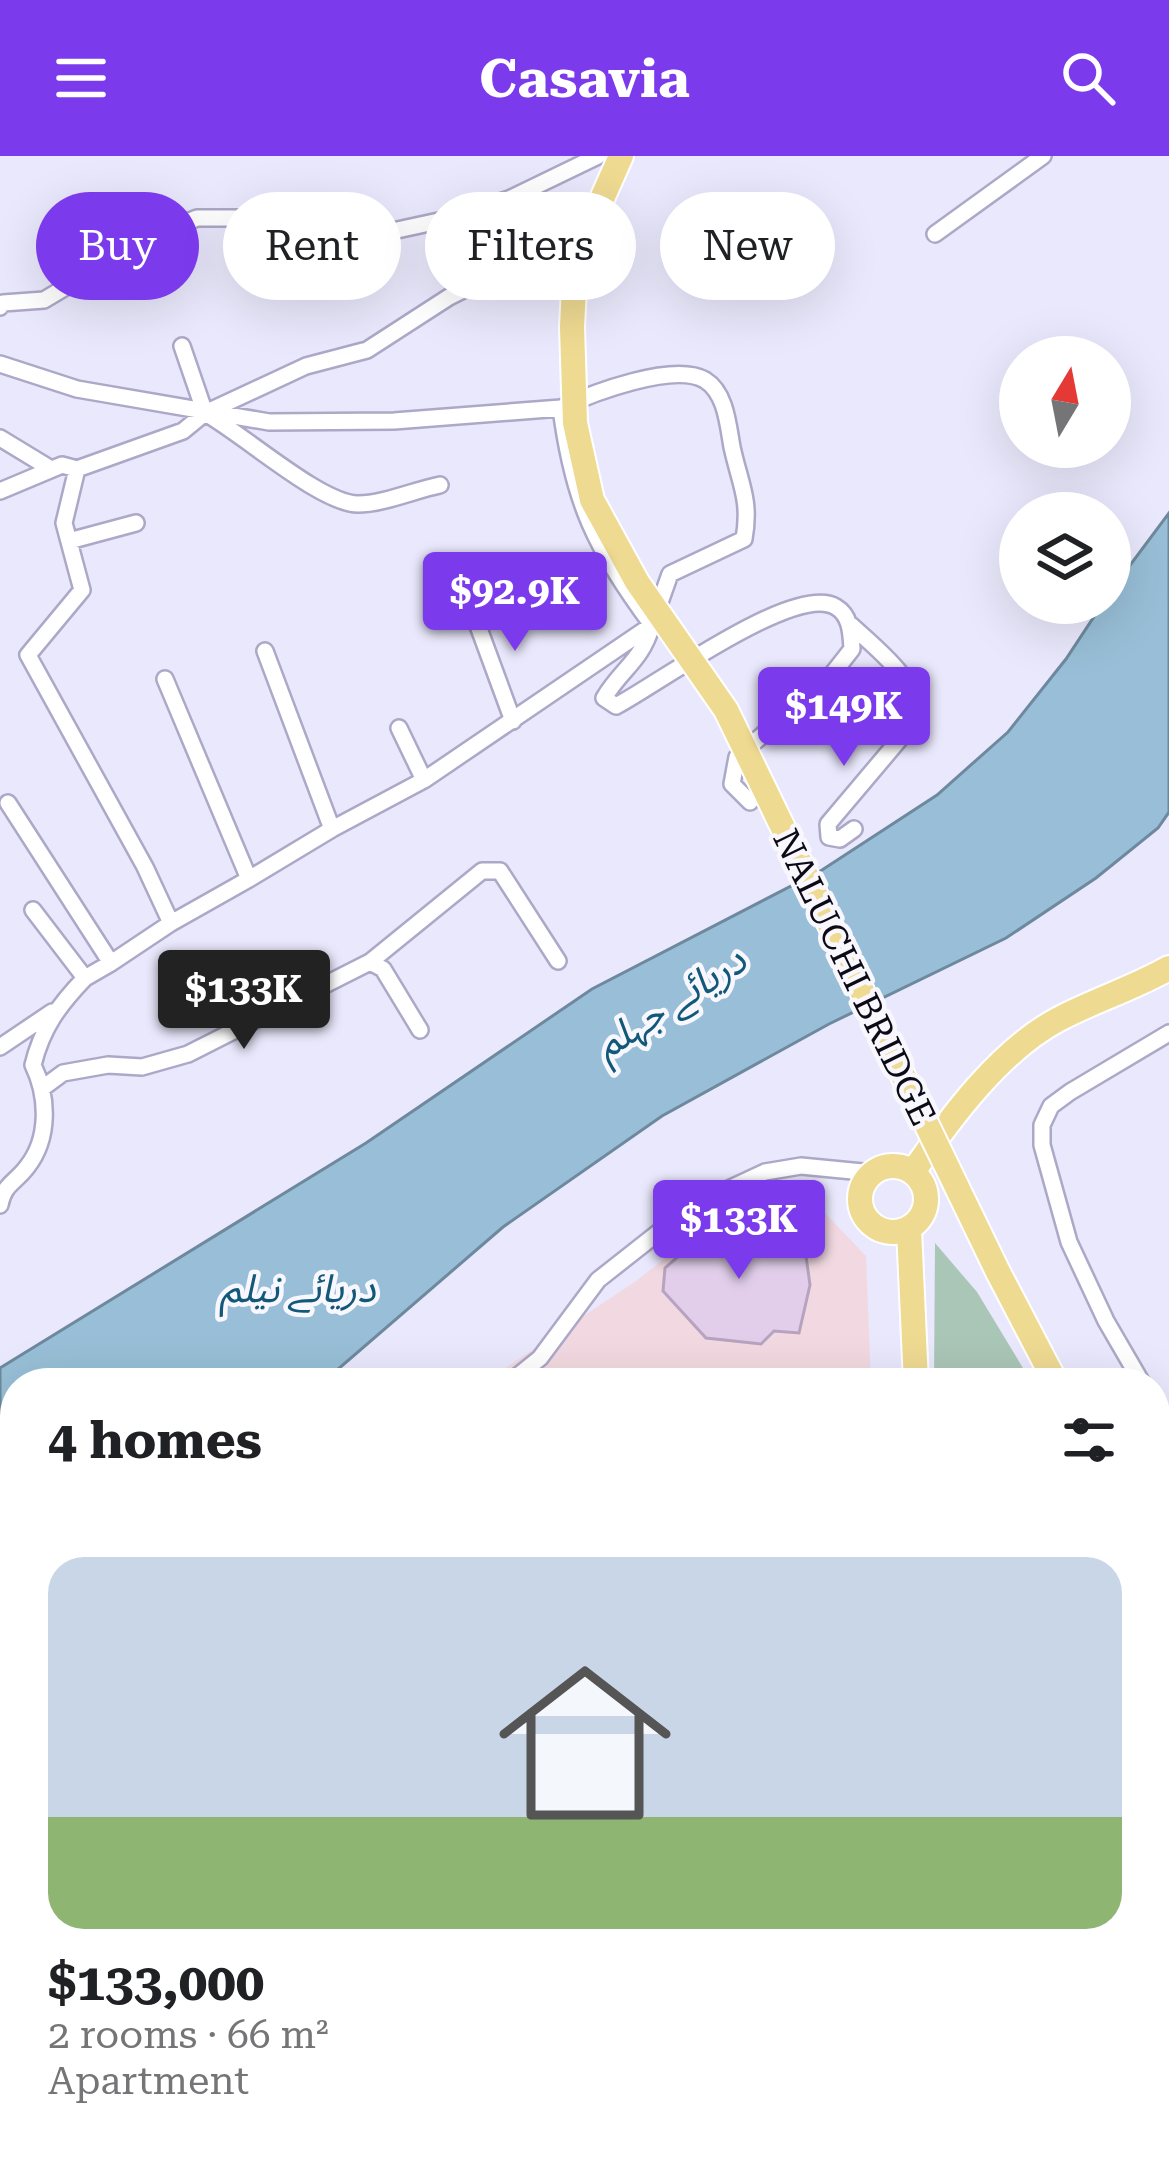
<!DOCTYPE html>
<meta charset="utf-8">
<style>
:root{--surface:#fff;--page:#f6f6f6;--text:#202124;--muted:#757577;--line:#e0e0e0;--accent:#7c3aed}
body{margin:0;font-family:"Roboto Serif","Noto Sans Arabic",serif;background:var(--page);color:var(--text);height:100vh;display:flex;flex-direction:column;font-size:45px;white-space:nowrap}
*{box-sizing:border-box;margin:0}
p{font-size:39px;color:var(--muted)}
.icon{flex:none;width:66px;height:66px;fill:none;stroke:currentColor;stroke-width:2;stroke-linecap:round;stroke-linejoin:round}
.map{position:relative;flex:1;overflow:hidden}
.side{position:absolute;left:0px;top:1212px;width:1170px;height:807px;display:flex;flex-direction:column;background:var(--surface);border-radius:48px 48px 0 0;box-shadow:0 12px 48px #0002}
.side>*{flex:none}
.guide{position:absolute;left:36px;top:36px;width:1098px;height:108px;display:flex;gap:24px}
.needle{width:78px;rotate:10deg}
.fabs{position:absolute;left:999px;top:180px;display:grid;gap:24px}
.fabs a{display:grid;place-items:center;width:132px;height:132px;border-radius:50%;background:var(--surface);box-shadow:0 12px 48px #0002;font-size:60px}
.price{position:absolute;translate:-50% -102px;padding:0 27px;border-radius:12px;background:var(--accent);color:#fff;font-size:39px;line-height:78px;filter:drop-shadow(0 3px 6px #0008)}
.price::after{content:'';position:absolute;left:50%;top:72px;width:36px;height:27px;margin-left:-18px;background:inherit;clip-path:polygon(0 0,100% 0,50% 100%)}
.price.on{background:#222;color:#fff}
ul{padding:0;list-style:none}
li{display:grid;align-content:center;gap:24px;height:636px;padding:0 48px}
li+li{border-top:3px solid var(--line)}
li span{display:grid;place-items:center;height:372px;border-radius:36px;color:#555}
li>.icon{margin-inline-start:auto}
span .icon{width:216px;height:216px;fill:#fffc;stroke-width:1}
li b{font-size:51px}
h2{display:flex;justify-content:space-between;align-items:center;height:144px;padding:0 48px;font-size:51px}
.tag{padding:0 42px;border-radius:54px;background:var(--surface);box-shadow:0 12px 48px #0002;font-size:42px;line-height:108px}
.tag.on{background:var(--accent);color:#fff}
header{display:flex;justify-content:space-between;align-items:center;height:156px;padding:0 48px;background:var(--accent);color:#fff;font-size:54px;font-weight:700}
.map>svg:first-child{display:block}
.commercial{fill:#f2d9e1}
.green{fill:#aac6b7}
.water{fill:#98bfd7;stroke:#6e899d;stroke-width:3}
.building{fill:#e2ceeb;stroke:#b6a3bf;stroke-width:3}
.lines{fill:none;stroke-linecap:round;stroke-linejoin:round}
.minor-casing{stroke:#aca8c7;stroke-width:20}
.trunk-casing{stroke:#fff;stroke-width:28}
.minor{stroke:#fff;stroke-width:15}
.trunk{stroke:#efda92;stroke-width:24}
.trunk-bridge-casing{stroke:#fff;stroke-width:28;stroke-linecap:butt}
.trunk-bridge{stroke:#efda92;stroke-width:24}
.labels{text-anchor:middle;stroke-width:9;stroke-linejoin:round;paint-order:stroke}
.street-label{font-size:36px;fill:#0c0a15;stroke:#f8f7fe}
.water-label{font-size:39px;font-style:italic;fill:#125979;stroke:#f8f7fe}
</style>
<header><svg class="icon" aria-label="menu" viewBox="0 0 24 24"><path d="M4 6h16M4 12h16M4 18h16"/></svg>Casavia<svg class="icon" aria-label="search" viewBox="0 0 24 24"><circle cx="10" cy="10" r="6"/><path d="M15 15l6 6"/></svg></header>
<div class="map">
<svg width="1169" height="2017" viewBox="0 0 1169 2017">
<rect width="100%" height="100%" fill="#eae8fc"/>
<path class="commercial" d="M775 1041 823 1055 866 1100 871 1227H483L636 1125 738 1045Z
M1155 1499 1169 1521V2017H83L77 2004H1155Z
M15 1517V1886L0 1857V1526Z"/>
<path class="green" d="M935 1087 977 1136 1032 1227H934Z"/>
<path class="water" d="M1169 357V656L1158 672 1096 722 1006 782 829 868 662 960 503 1071 322 1227H15V1426L0 1434V1212L366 987 592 833 822 714 937 639 1008 576 1066 503 1103 447H1110V436Z"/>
<path class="building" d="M752 1063 782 1086 795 1083 806 1100 810 1129 799 1177 774 1175 761 1188 706 1182 663 1135 665 1112 680 1099 688 1072Z
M1004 2004H1063V2017H1004Z"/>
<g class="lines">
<g class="minor-casing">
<path id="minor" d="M935 78 1043 0
M0 151 3 147 44 144 146 83 197 62H244L308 77 374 79 448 63 509 43 598 0
M182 190 205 257C243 278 321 348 358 348 383 348 415 334 440 329
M0 208 77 233 269 266 394 265 561 252
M0 282 51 313
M0 335 62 309 77 313
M69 385 136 367
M470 448 513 565
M851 469C879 495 913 520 920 559L828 668 829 681 840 683 854 673
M165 523 249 723 171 767 145 711 28 499 82 434 64 367 77 313 183 275 205 257 306 210 367 194 449 141 491 120 538 115
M424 624 652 469 670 418 744 383C751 344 740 328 732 291 728 269 726 237 705 224 674 206 592 237 561 252 573 346 596 394 652 469 641 506 622 512 604 542L616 550C655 530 796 426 836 451 851 460 851 478 852 493L830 521 737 601 732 628 750 646
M8 647 111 807 171 767
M332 673 424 624 399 572
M249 723 332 673 265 495
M33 754 85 822 111 807
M370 806 482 715H500L558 805
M0 891 52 856
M44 931 63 917 108 909 142 911 188 898 370 806 383 813 420 874
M0 1049C4 1028 15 1027 27 1011 50 982 48 940 33 909 42 872 59 849 85 822
M509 1227 540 1202 598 1124 692 1050 765 1016 801 1010 873 1017
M1142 1227 1106 1165 1069 1086 1042 989V969L1051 950 1070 936 1169 877
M1155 1259V1295
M0 1531 15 1527
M1155 1619H1169
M0 1642 15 1684
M1155 1647 1169 1646
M0 1912 15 1954
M0 1974 15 1969
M32 2004 36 2017
M119 2004 123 2017
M763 2004 769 2017
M915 2004V2017
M946 2004V2017
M1151 2004V2017
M837 2017V2004"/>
</g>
<g class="trunk-casing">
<path id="trunk" d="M593 63 621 0
M860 1043a33 33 0 1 1 66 0a33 33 0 1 1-66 0Z
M913 1016C950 962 1000 894 1059 863 1095 844 1134 832 1169 812
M909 1073 916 1227
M998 1116 1056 1227
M1155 1419 1169 1444"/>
</g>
<use href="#minor" class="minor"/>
<use href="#trunk" class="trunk"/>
<g class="trunk-bridge-casing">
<path id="trunk-bridge" d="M593 63 574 131 572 171 575 267 592 344 637 426 726 554 998 1116"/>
</g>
<use href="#trunk-bridge" class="trunk-bridge"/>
</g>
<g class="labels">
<g class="street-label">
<text transform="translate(855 821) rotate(64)" y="13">NALUCHI BRIDGE</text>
</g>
<g class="water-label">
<text transform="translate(670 846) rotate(-33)" y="14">دریائے جہلم</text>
<text x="298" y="1146">دریائے نیلم</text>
</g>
</g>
</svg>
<div class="fabs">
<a><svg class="needle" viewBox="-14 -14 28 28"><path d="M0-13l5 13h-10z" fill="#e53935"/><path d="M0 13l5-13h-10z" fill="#757577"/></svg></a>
<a><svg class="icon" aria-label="layers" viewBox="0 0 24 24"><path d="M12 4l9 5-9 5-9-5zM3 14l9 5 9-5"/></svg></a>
</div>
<b class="price" style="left:515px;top:498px">$92.9K</b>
<b class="price" style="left:844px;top:613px">$149K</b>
<b class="price on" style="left:244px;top:896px">$133K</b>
<b class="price" style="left:739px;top:1126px">$133K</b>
<div class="guide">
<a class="tag on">Buy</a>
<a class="tag">Rent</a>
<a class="tag">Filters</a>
<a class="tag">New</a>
</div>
<section class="side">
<h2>4 homes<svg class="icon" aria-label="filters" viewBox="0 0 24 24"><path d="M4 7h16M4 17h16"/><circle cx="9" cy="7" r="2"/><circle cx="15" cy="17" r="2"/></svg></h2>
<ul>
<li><span style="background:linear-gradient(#c9d6e8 70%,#8fb573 0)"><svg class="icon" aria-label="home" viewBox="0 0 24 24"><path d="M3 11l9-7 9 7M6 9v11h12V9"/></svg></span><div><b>$133,000</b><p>2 rooms · 66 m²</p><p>Apartment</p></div></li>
</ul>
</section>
</div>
